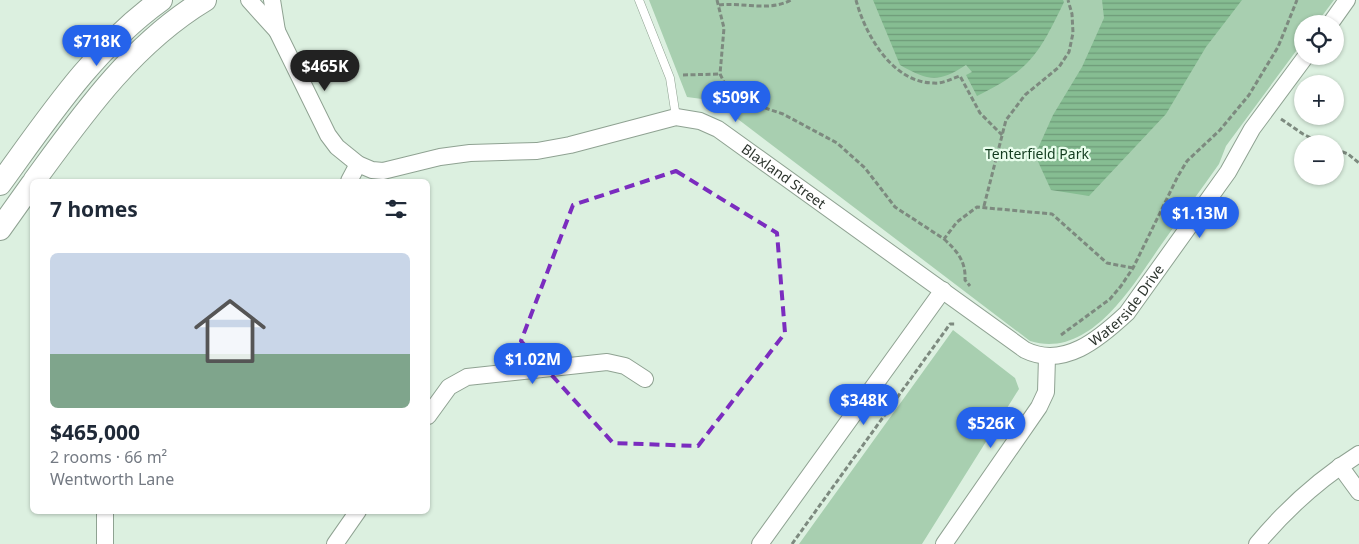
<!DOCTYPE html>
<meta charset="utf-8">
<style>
:root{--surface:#fff;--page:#f6f6f7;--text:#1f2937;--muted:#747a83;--accent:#2563eb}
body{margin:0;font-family:"Noto Sans",sans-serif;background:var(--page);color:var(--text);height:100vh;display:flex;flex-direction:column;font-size:19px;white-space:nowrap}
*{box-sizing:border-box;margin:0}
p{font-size:16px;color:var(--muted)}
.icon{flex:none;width:28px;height:28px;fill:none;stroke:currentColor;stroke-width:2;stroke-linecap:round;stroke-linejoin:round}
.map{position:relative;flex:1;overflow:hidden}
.drawer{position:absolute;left:30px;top:179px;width:400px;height:335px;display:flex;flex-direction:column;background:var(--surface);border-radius:8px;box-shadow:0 1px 4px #0004}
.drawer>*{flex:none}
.tools{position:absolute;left:1294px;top:15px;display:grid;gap:10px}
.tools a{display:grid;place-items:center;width:50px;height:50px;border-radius:50%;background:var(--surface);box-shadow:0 1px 4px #0004;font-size:25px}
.price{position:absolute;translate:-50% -42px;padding:0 11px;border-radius:18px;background:var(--accent);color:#fff;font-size:16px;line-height:32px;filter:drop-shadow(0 1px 2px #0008)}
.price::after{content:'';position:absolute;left:50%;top:30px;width:15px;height:11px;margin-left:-8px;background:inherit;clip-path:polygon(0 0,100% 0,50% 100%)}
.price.current{background:#222;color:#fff}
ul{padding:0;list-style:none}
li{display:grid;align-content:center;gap:10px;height:265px;padding:0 20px}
li span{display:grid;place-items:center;height:155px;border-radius:8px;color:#555}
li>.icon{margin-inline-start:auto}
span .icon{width:90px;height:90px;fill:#fffc;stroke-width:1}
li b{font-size:21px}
h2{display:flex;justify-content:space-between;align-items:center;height:60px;padding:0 20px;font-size:21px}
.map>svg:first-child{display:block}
.park{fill:#a8cfb0}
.water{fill:url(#water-rules)}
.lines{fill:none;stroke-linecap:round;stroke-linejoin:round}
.lane-casing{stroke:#8fa292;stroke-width:9}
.street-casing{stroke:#8fa292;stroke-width:18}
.secondary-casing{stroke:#8fa292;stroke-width:24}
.path{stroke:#7d8a7f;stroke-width:3;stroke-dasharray:5 2.5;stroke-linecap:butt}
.lane{stroke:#fff;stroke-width:8}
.street{stroke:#fff;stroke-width:16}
.secondary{stroke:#fff;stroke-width:22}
.marked{fill:none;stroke:#7b2cbf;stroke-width:4;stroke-dasharray:10 6;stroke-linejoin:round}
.labels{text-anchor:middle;stroke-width:4.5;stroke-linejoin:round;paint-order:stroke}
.park-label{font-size:14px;fill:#123c1f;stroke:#e9feed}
.street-label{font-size:14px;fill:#2d352e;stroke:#e9feed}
</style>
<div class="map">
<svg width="1359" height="544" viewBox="0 0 1359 544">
<defs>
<pattern id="water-rules" width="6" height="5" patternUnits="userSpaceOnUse" patternTransform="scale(1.25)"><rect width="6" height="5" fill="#86bd92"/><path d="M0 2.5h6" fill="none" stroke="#6e9a78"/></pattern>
</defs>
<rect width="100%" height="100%" fill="#dcf0e0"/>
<path class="park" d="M649 0H1334L1316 24H1302V43L1226 146 1219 164C1200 191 1180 218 1161 245 1133 285 1090 360 1030 341L722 107 702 99 687 97Z
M953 330 1015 378 1019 389 922 544H799Z"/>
<path class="water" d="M873 0H1063L1064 2C1039 54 1030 70 977 96L966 75 972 72 966 65C938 83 929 81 900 65Z
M1102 0H1242L1206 47 1166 114 1089 196 1051 190 1035 155 1053 115 1082 67 1104 18Z"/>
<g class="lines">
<g class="lane-casing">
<path id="lane" d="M639 0 670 78 676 117"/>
</g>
<g class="street-casing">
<g id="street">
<path id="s1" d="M249 0 277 31 328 135 337 147 358 164 372 170 383 171 440 157 470 153 537 151 570 145 676 117 700 121 718 129 1025 350C1064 369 1099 339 1127 313L1228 172 1252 129 1306 56"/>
<path d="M272 0 277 31"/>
<path d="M1330 24 1347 0"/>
<path d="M349 181 358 164"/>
<path d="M428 416 449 387 467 377 607 362 625 366 645 379"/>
<path d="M1340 466 1359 492"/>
<path d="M105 511V544"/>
<path d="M335 544 358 511"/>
<path d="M760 544 943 290"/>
<path d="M944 544 1039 407 1046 392 1047 357"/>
<path d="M1257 544C1287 508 1319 479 1359 454"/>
</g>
</g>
<g class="secondary-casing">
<path id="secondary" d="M34 181C83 114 132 44 205 0
M0 184C48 118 94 48 161 0
M0 229 32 184"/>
</g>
<path class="path" d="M717 0 724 28 720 74 728 90 735 98 783 114 837 143 865 168 895 207 944 239 957 222 977 207 1052 214 1107 263 1133 268
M856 0C865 34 892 83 934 83 942 84 951 79 960 76L980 113 1002 135
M719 5C742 2 769 12 791 0
M683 75 720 74
M1281 119 1303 134 1323 144
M1335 149 1348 154 1359 163
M984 206 1006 120 1025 95 1059 67 1069 52 1073 33 1072 14 1068 0
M944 239C957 251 966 261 965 280L970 286
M1061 335 1110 299 1121 286 1133 268 1178 176 1187 161 1220 130 1249 95 1278 47 1297 0
M792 544 950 324H956"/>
<use href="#lane" class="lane"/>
<use href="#street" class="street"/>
<use href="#secondary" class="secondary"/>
</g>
<path class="marked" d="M676 171 777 233 785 333 698 446 613 443 521 341 573 205Z"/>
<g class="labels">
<g class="park-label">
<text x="1037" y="159">Tenterfield Park</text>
</g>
<g class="street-label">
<text dy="5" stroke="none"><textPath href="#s1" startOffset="650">Blaxland Street</textPath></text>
<text dy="5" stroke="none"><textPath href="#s1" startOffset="1069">Waterside Drive</textPath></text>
</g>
</g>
</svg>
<div class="tools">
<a><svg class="icon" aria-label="locate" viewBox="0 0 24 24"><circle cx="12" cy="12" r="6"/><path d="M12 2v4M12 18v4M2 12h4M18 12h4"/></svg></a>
<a>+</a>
<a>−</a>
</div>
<b class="price" style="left:97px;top:67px">$718K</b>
<b class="price current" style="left:325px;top:92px">$465K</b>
<b class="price" style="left:736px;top:123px">$509K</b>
<b class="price" style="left:1200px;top:239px">$1.13M</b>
<b class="price" style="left:533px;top:385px">$1.02M</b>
<b class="price" style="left:864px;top:426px">$348K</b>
<b class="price" style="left:991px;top:449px">$526K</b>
<section class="drawer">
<h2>7 homes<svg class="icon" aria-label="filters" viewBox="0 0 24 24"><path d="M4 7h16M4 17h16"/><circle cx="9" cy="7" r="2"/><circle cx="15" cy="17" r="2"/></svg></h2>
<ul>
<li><span style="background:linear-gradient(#c9d6e8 65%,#7fa58c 0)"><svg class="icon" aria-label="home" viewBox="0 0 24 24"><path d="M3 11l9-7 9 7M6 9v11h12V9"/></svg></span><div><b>$465,000</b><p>2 rooms · 66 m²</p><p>Wentworth Lane</p></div></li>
</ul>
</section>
</div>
